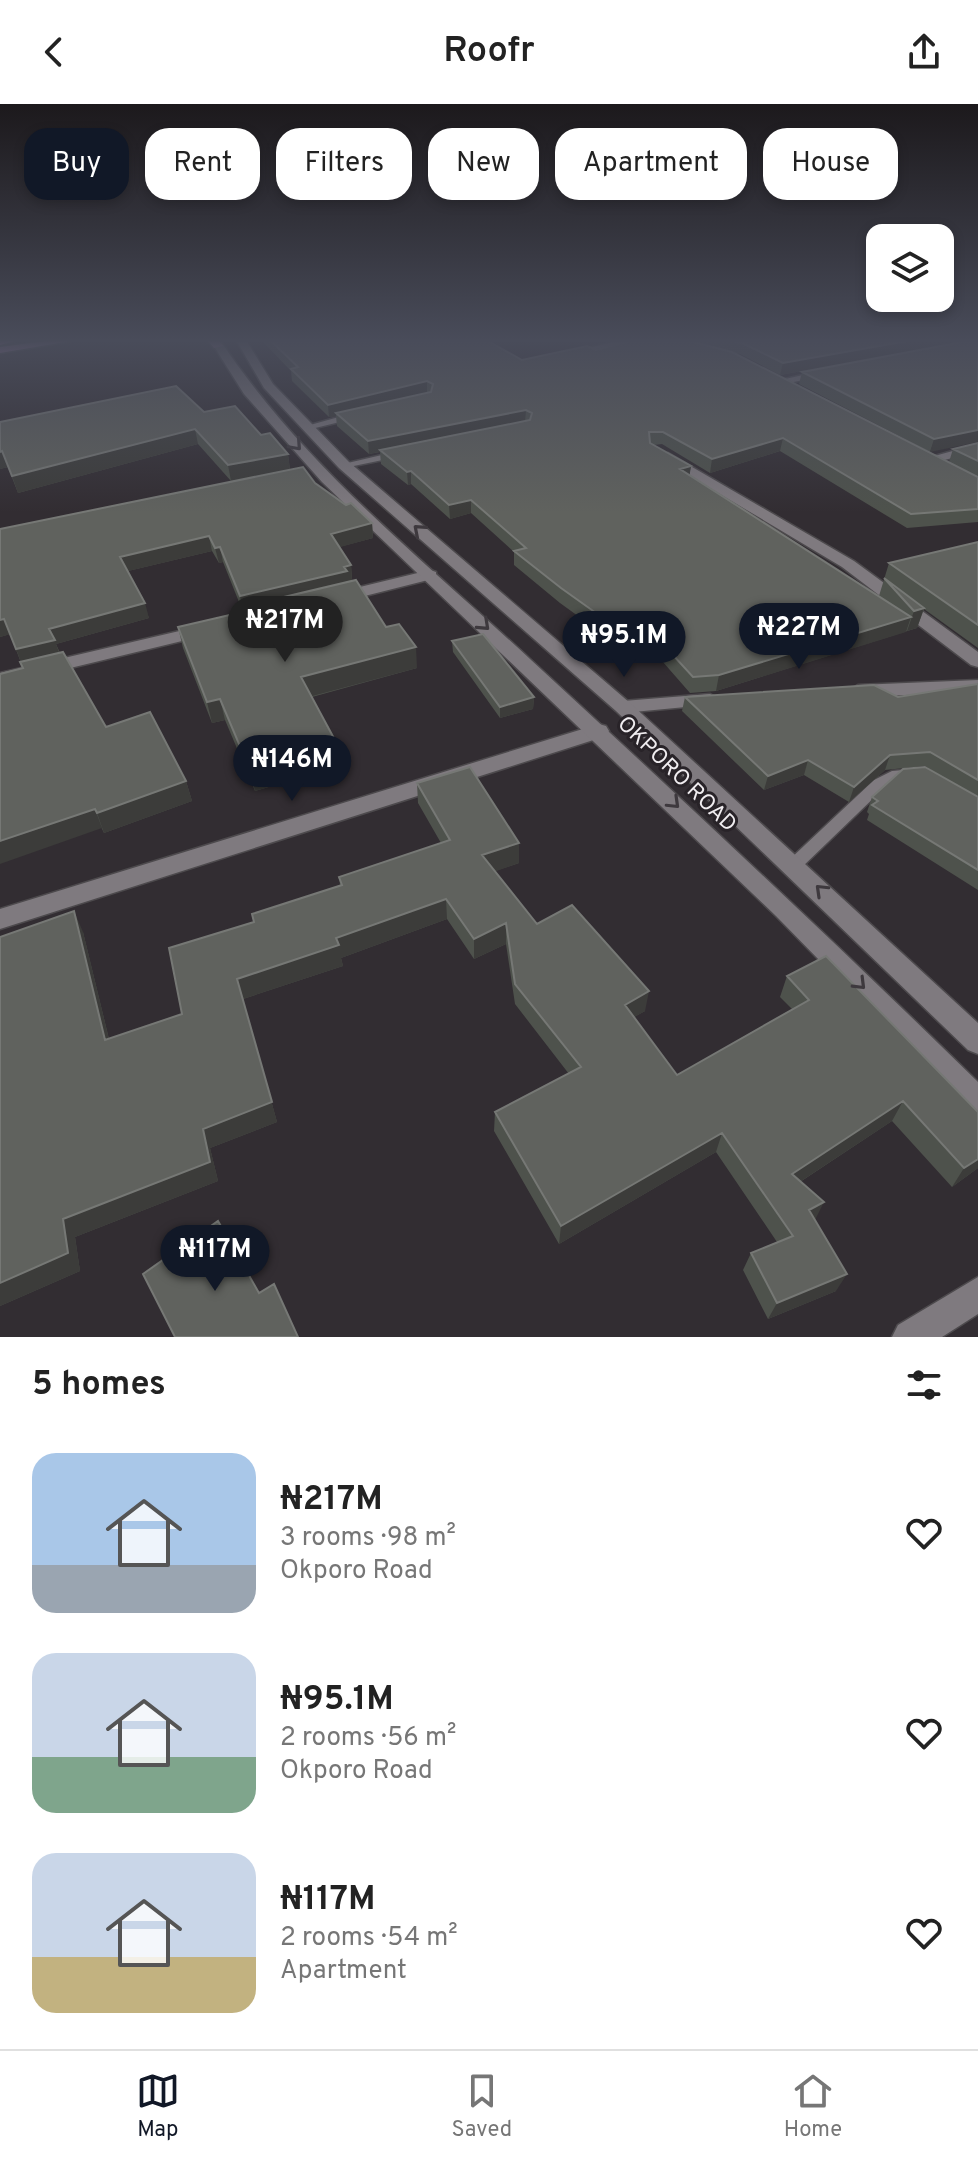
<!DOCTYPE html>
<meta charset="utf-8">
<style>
:root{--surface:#fff;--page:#f6f6f6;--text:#222;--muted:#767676;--line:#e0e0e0;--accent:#111827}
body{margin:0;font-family:Overpass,sans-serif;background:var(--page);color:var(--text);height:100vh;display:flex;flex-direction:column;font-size:30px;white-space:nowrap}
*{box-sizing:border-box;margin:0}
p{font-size:26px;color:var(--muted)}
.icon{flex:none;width:44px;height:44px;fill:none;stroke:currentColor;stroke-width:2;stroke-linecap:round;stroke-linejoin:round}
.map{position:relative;height:1233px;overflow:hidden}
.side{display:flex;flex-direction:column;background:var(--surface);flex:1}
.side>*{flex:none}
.banner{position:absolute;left:24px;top:24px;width:930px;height:72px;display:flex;gap:16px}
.controls{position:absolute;left:866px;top:120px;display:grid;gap:16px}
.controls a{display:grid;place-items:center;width:88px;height:88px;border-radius:16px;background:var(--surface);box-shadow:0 4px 12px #0003;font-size:40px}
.price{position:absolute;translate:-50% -68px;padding:0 18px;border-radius:28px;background:var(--accent);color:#fff;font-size:26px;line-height:52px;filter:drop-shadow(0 2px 4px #0008)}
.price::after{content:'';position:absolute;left:50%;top:48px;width:24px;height:18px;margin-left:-12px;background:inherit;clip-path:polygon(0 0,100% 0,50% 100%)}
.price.current{background:#222;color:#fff}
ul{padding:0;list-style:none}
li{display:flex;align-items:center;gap:24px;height:200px;padding:0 32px}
li span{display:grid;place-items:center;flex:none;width:224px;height:160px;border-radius:24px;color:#555}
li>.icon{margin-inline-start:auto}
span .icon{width:96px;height:96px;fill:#fffc;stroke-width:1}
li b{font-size:34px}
h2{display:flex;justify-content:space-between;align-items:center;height:96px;padding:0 32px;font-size:34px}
.chip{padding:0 28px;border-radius:24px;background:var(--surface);box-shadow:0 4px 12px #0003;font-size:28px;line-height:72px}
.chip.current{background:var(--accent);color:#fff}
header{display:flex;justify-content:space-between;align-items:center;height:104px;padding:0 32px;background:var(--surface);font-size:36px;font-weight:600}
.dock{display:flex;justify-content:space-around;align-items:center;height:112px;border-top:2px solid var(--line);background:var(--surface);font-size:22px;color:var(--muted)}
.dock a{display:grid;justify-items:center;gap:4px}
.dock .current{color:var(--accent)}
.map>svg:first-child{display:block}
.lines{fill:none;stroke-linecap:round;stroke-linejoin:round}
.lane-casing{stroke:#4d4a4d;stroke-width:3}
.street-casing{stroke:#4d4a4d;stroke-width:3}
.secondary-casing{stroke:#4d4a4d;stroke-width:3}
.primary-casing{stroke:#4d4a4d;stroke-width:3}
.highway-casing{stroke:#4d4a4d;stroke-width:3}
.lane{fill:#7f7a7f;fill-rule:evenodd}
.street{fill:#7f7a7f;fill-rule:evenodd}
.secondary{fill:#7f7a7f;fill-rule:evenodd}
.primary{fill:#c687c7;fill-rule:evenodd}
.highway{fill:#f590f7;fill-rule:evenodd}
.wall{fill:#4e524c}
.shaded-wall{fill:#3c3c3a}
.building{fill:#60625e;stroke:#767875;stroke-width:2}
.oneway{stroke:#3e393e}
.labels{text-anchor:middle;stroke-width:6;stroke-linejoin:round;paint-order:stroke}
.street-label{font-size:22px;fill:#f0edf0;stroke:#282328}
</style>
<header><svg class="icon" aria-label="back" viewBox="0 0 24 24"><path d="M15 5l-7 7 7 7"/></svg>Roofr<svg class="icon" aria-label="share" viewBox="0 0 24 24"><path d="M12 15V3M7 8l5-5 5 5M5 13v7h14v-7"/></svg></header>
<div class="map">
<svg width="978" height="1233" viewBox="0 0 978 1233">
<rect width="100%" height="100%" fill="#322d32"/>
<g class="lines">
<g class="lane-casing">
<path id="lane" d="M622 236H634L575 250 571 248Z
M353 309 356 310V314L307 326 303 323Z
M399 347 404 350 402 352 344 364 339 361Z
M915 665 920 666 922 670 920 674 895 677 884 684 800 765 794 767 788 765 786 761 788 757 874 676 892 667Z"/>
</g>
<g class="street-casing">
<path id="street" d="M825 266 829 267V271L778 281 772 278Z
M978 340V348L927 360 920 356Z
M668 349 854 457 978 548V563L971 561 842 463 663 356 661 353Z
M430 466 436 468V474L337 499 329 494 331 490Z
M205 521 211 522 214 526 211 530 0 581V569Z
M978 576V588L858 593 848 587 858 581Z
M710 590 720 596 717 600 623 609 613 603 623 597Z
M599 620 606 622 609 627 606 632 0 825V805Z
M978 1173V1210L942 1233H892L898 1221Z"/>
</g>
<g class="secondary-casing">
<path id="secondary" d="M210 236H220C302 360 422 455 530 555 681 694 831 834 978 978V1012L968 1008 776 812 322 378 244 290Z
M236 236H246L273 280 349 358 630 599 978 919V950L968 946 616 607 339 364 264 284Z"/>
</g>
<g class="primary-casing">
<path id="primary" d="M53 236H77L0 249V243Z
M207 236H218L223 242 214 244Z"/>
</g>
<g class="highway-casing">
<path id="highway" d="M0 236H19L0 241Z"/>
</g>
<use href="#lane" class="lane"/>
<use href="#street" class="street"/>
<use href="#secondary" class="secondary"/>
<use href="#primary" class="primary"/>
<use href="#highway" class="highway"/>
</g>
<path class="wall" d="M261 236H486L522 256 596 246 633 236H970L780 271 740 250 730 248 949 358 953 345 978 339V418L907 424 780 347 710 369 662 340 654 341 691 362 689 371 879 492 889 459 978 438V544L924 505 917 524 716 587 690 589 649 542 629 549 560 499 514 461V448L471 409 450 415 411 380 408 381 381 360 380 348 369 350 337 322 336 312 329 313 292 277 291 267Z
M973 236 930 348 799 280 802 268Z
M204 308 261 331 288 350 290 366 231 377 198 340 18 389 8 363 0 365V318Z
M315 379 372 419 373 434 339 443 351 461 352 476 348 478 386 523 417 564 312 593 340 662 255 687 225 616 212 619 183 544 178 523 243 508 223 458 219 459 212 447 128 467 149 514 56 540 60 549 106 623 186 677 192 697 104 729 23 564 10 530 0 533V425Z
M452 537 534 593 533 605 500 614 453 548Z
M978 580V786L867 716 869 710 867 708 872 693 936 669 925 662 885 666 849 698 804 671 764 686 682 607 685 593H898Z
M417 679 519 739V759L495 767 537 820 645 907 634 913 677 971 792 905 780 893 787 872 978 1008V1064L952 1083 892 1017 800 1078 815 1116 836 1187 768 1215 743 1166 751 1149 777 1138 716 1048 559 1140 494 1027 495 1008 569 970 515 900 506 840 474 855 447 815 341 854 343 862 243 895 277 1018 210 1044 218 1077 75 1133 80 1167 0 1202V833L83 828 109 935 182 910 254 818 340 781 339 773 441 739 418 699Z"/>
<path class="shaded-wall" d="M913 236H970L780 271 783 259Z
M427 277V289L336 309V312L329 313 328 301Z
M526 306 525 318 369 350 368 337Z
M195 325 198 340 18 389 12 372Z
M978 326V338L930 348 934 335Z
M783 334 780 347 710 369 712 355Z
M2 347 8 363 0 365V348Z
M288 350 290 366 231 377 228 361Z
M691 362 689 375 680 365Z
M411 367V380L408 381 407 368Z
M471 396V409L450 415 449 401Z
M372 419 373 434 333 445 331 430Z
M209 432 212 447 124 468 120 453Z
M220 443 223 458 219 459 215 444Z
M351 461 352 476 348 477 349 482 246 502V507L243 508 240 492Z
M145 499 149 514 56 540 60 551 22 561 16 545 49 525Z
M924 504 917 524 907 527 914 507Z
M911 513 906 528 716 587 719 571Z
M4 515 11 530 0 533V516Z
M651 527 649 542 629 549 631 534Z
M416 543 417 564 305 594 301 573Z
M534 593 533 605 500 614V603Z
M220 595 225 616 212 619 207 598Z
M337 640 340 662 255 687 250 666Z
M890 651 885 666 849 698 854 683Z
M808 656 804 671 764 686 768 672Z
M186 677 192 697 104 729 97 709Z
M95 705 102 724 0 760V737Z
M519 739V759L482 772V751Z
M446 795 447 815 341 854 343 862 243 895 277 1018 210 1044 218 1077 75 1133 80 1167 0 1202V1179L63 1115 203 1025 237 875 336 834Z
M74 807 83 828 114 956 105 936Z
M506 819V840L474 855V835Z
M649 887 645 907 621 921 625 901Z
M903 997 892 1017 783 1089 792 1070Z
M722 1029 716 1048 559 1140 561 1122Z
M978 1055V1064L952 1083 964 1064Z
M824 1098 815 1116 809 1106Z
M847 1170 836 1187 768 1215 777 1199Z"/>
<path class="building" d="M270 236H486L522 256 587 242 596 246 633 236H686L732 248 978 373V405L911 410 783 334 712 355 663 328H649L650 339 691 362 680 365 911 513 719 571 693 573 651 527 631 534 561 484 514 447 526 444 471 396 449 401 411 367 407 368 380 346 530 316 532 309 526 306 368 337 336 309 431 288 433 280 427 277 328 301 291 265 298 263Z
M728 236H913L783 259 742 239Z
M973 236H978V326L934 335 802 268Z
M176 282 204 308 235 302 261 331 270 329 288 350 228 361 195 325 12 372 2 347 0 348V318Z
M978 339V357L953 345Z
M303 363 315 379 346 401 351 399 372 419 331 430 351 461 344 463 347 467 240 492 220 443 215 444 209 432 120 453 145 499 49 525 55 536 16 545 4 515 0 516V425Z
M978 438V521L889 459Z
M884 474 924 504 914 507Z
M356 476 386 523 399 520 416 543 301 573 337 640 250 666 220 595 207 598 178 523 247 507 246 502Z
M483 530 534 593 500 603 452 537Z
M63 548 106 623 150 608 186 677 97 709 95 705 0 737V570L23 564 20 558Z
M978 580V676L930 648 890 651 854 683 808 656 768 672 685 593 874 581 898 593Z
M470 663 519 739 482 751 537 820 572 801 649 887 625 901 677 971 809 896 787 872 826 852 978 1008V1055L964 1064 903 997 792 1070 824 1098 809 1106 847 1170 777 1199 751 1149 793 1132 722 1029 561 1122 495 1008 581 963 515 880 506 819 474 835 446 795 336 834 339 841 237 875 272 998 203 1025 210 1058 63 1115 68 1149 0 1179V833L74 807 105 936 182 910 169 844 254 818 252 810 342 781 339 773 450 736 417 679Z
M925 663 978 693V766L872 701 878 697 872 693 903 665Z
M218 1117 259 1189 274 1180 298 1233H175L143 1170Z"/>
<defs><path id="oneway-chevron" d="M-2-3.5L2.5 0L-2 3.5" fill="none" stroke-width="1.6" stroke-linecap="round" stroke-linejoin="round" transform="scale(2)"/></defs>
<g class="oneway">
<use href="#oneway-chevron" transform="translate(296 341) rotate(48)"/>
<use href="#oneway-chevron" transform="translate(419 426) rotate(-139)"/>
<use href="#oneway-chevron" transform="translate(484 521) rotate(43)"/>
<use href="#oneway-chevron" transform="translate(674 699) rotate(44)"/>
<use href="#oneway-chevron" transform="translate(821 786) rotate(-136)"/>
<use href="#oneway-chevron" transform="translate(860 880) rotate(45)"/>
</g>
<linearGradient id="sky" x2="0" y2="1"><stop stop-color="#1c191c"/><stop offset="0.58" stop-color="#494c5a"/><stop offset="1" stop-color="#494c5a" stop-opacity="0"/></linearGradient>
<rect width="978" height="408" fill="url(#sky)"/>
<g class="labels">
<g class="street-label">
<text transform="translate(678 669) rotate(44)" y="8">OKPORO ROAD</text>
</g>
</g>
</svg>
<div class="controls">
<a><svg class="icon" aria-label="layers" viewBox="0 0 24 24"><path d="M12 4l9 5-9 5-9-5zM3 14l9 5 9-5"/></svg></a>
</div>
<b class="price current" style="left:285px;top:560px">₦217M</b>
<b class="price" style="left:799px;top:567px">₦227M</b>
<b class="price" style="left:624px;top:575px">₦95.1M</b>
<b class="price" style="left:292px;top:699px">₦146M</b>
<b class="price" style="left:215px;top:1189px">₦117M</b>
<div class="banner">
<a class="chip current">Buy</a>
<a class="chip">Rent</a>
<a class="chip">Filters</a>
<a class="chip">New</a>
<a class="chip">Apartment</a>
<a class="chip">House</a>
</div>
</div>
<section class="side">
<h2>5 homes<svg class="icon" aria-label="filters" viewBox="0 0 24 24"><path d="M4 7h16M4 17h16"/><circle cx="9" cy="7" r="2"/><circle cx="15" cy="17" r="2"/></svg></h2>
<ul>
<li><span style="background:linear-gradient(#a9c7e8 70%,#9aa5b1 0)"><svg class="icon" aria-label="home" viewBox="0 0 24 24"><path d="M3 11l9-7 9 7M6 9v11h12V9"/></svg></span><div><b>₦217M</b><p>3 rooms · 98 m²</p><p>Okporo Road</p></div><svg class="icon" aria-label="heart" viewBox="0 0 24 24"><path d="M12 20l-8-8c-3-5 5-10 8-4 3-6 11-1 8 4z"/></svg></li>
<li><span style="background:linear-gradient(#c9d6e8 65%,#7fa58c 0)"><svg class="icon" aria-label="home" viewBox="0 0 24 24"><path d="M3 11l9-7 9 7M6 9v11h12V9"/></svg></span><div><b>₦95.1M</b><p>2 rooms · 56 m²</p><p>Okporo Road</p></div><svg class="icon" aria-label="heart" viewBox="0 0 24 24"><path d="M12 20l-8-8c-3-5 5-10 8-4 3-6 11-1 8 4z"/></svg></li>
<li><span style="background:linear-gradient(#c9d6e8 65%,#c2b280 0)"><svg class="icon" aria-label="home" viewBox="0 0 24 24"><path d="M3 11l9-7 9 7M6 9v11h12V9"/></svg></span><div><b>₦117M</b><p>2 rooms · 54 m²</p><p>Apartment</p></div><svg class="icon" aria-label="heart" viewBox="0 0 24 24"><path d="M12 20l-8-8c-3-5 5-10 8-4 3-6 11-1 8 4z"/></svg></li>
</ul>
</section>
<nav class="dock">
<a class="current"><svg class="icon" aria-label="map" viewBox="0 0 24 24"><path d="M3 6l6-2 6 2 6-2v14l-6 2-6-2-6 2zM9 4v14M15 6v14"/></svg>Map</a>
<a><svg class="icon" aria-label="saved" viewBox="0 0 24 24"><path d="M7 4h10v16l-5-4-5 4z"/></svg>Saved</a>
<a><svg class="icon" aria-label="home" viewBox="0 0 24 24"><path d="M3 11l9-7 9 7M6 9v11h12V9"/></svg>Home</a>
</nav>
